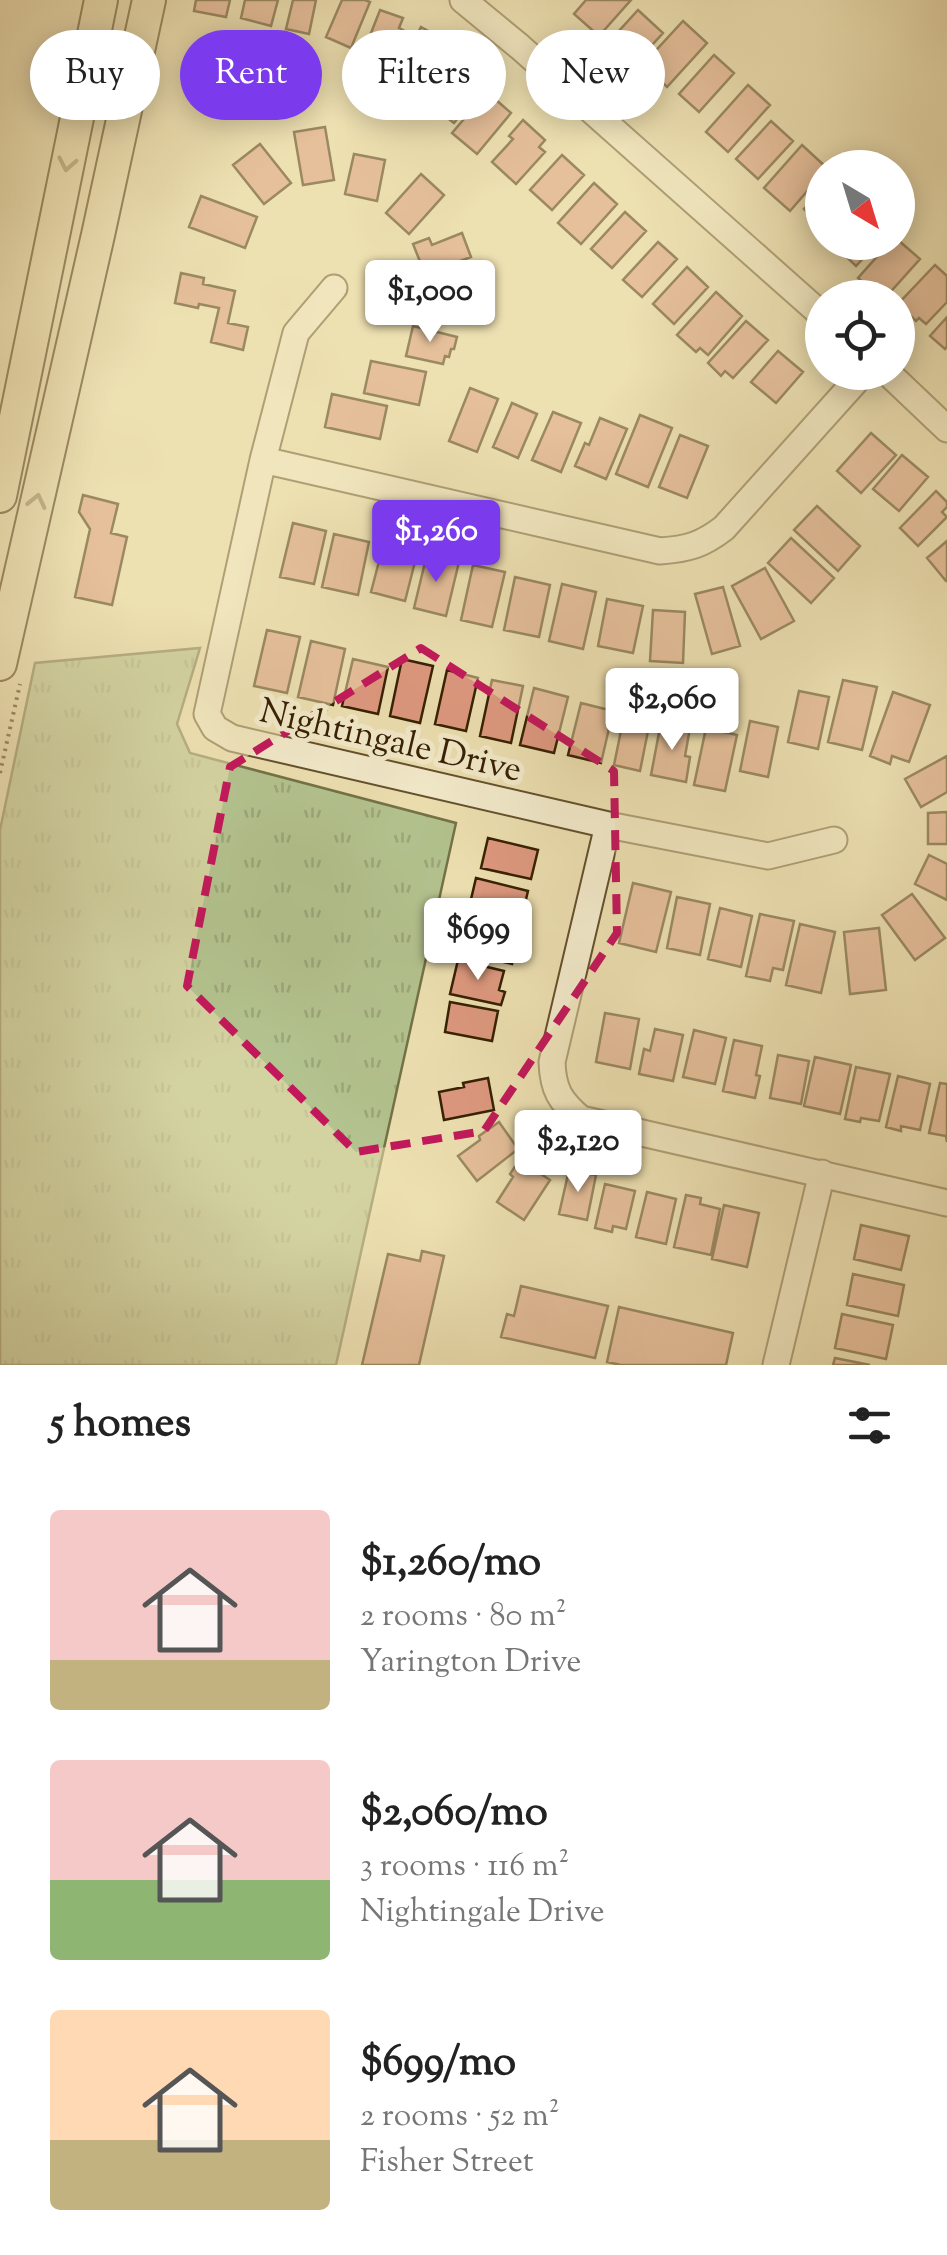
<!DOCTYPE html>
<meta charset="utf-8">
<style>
:root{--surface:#fff;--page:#f6f6f6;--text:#222;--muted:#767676;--accent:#7c3aed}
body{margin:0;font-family:"Sorts Mill Goudy",serif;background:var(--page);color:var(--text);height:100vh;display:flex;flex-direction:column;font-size:38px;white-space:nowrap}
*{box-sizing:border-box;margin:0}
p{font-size:32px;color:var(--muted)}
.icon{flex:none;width:55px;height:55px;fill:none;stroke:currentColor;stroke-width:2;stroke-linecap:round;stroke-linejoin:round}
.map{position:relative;height:1365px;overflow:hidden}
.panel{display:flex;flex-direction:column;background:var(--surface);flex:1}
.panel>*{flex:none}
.hud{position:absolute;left:30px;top:30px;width:888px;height:90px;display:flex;gap:20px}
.needle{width:65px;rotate:142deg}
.tools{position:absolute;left:805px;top:150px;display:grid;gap:20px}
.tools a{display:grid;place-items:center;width:110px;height:110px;border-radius:50%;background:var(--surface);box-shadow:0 5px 25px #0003;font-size:50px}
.price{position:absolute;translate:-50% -85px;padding:0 22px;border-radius:10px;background:#fff;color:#222;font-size:32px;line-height:65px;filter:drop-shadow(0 2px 5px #0008)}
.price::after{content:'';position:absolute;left:50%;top:60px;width:30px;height:22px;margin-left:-15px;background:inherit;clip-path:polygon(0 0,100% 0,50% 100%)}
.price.on{background:var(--accent);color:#fff}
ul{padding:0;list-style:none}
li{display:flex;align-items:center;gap:30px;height:250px;padding:0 50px}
li span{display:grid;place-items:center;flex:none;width:280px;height:200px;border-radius:10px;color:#555}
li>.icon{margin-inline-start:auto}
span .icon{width:120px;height:120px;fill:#fffc;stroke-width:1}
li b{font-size:42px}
h2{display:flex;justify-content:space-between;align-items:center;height:120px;padding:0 50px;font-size:42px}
.tag{padding:0 35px;border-radius:45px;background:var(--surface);box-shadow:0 5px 25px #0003;font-size:35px;line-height:90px}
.tag.on{background:var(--accent);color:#fff}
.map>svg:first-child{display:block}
.grass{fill:url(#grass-tufts);stroke:#747248;stroke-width:2.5}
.building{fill:#de9980;stroke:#362002;stroke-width:2.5}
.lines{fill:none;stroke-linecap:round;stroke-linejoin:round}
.minor-casing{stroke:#64502e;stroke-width:29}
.major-casing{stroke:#362002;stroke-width:36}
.path{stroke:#362002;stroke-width:4;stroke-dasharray:2.5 5;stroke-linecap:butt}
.minor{stroke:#f3ebcc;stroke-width:25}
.major{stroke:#ede0b1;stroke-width:32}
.oneway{stroke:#92805a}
.marked{fill:none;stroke:#c2185b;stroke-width:8;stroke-dasharray:20 12;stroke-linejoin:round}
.labels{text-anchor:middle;stroke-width:10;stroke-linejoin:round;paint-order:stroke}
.street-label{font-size:35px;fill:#362002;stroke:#f3ebcc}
</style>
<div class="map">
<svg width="947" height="1365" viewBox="0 0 947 1365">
<defs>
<pattern id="grass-tufts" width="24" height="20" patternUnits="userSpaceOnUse" patternTransform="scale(2.5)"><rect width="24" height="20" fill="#b3c38f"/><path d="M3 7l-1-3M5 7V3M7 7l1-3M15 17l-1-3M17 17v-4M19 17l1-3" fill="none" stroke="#9ba77a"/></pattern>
</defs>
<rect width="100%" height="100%" fill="#ede0b1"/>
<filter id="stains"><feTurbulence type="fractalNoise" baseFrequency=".002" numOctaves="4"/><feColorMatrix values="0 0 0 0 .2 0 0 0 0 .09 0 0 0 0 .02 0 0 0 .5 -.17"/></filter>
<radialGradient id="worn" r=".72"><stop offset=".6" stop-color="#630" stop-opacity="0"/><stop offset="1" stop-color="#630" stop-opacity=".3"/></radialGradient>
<path class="grass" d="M200 648 177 724 190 753 456 823 336 1365H0V830L35 663Z"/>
<path class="building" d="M196 0H230L226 17 194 11Z
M245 0H278L271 26 241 18Z
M293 0H316L309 34 286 29Z
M342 0H365L370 2 351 48 326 37Z
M586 0H631L599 36 574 14Z
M380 10 403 18 399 28 403 30 386 72 362 62 374 34 371 33Z
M638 10 663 33 628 71 619 62 623 57 608 43Z
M683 21 707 43 667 87 656 76 650 83 637 71Z
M421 27 449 42 425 85 398 71Z
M714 55 734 73 699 112 679 94Z
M457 63 484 84 454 123 428 103Z
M748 85 770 105 728 152 706 132Z
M487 92 511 113 477 154 452 133Z
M523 120 545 140 539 147 545 152 516 184 492 162 513 139 509 136Z
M771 121 793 141 758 179 736 159Z
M325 127 334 180 303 185 294 132Z
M260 144 291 183 264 204 233 165Z
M802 145 827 168H822V174L790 211 764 188Z
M354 154 385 160 377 201 345 194Z
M562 155 584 175 552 210 530 190Z
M421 174 444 195 409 234 386 213Z
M594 183 617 204 581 244 558 223Z
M822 189V227L804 209Z
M201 196 257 217 245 248 189 227Z
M625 212 646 231 612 268 591 249Z
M462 233 471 257 425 274 413 244 429 238 432 245Z
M898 240 920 259 885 298H881L858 278 890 242H898Z
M658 242 677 259 642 297 623 280Z
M831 242H878L856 266Z
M935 265 947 276V302L926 324 919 318 916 321 898 304Z
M687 267 708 287 674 324 653 304Z
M181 273 204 278 203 284 235 291 228 323 248 327 243 350 211 342 219 308 199 304 198 308 175 303Z
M424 282 475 284 472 320 422 317Z
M716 292 742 316 708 355 700 348 696 352 677 335Z
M947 317V347L945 349 930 336Z
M746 321 768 340 733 378 725 371 721 376 708 363Z
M413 326 457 337 454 349H451L449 357 445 356 443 364 406 356Z
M778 351 803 372 776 403 751 382Z
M371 361 426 372 419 405 364 393Z
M470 388 498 399 477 452 449 441Z
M332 394 387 406 380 439 325 427Z
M512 403 537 414 518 458 493 447Z
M553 412 581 423 561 472 532 460Z
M640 415 672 428 648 487 616 474Z
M600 418 627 429 606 479 575 466 585 443 589 445Z
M871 433 896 455 861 493 837 471Z
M680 435 708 446 687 498 659 487Z
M902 455 928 477 899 511 873 489Z
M936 491 947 502V507L942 512 947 517 918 546 900 528Z
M83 495 118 504 111 533 127 537 112 605 75 597 90 529 79 512Z
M817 506 860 546 838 571 794 530Z
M293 523 326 531 314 584 280 577Z
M334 534 369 542 358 595 322 587Z
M791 538 834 578 811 603 768 563Z
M947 541V581H946L927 558Z
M383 546 417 554 405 601 371 592Z
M427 554 459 562 446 616 414 608Z
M473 565 505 572 492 627 461 620Z
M765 568 794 621 761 639 732 586Z
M515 577 550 585 539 637 504 630Z
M562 584 596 592 583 649 549 641Z
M723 587 740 646 712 654 695 594Z
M607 599 643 606 633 653 598 646Z
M653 610 685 612 683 663 650 661Z
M267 630 300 637 287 693 254 686Z
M311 641 345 649 333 705 298 697Z
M353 659 388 667 378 714 342 706Z
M402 659 433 666 420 723 390 716Z
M447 670 478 678 466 731 435 724Z
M492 680 523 686 511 743 480 736Z
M843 680 877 687 862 750 828 742Z
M534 688 568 697 554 753 520 745Z
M799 691 829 697 818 749 788 742Z
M893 692 930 705 909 762 892 756 890 764 870 756Z
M581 703 613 711 601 763 568 755Z
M624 716 650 721 640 771 614 765Z
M750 721 778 727 768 777 740 771Z
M661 722 690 728 685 756 690 757 686 782 651 775Z
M706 728 737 735 725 791 694 785Z
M947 756V792L921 807 905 779Z
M947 812V844H928V813Z
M488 838 538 850 531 879 481 868Z
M929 855 947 864V900L915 884Z
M476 878 528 891 520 924 468 912Z
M633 883 671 892 656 952 619 943Z
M912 894 945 938 915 960 882 915Z
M677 897 710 904 700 955 667 948Z
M720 908 752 916 741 967 708 959Z
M760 914 794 921 783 970 773 968 770 981 746 976Z
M467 919 519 931 512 964 460 952Z
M800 924 835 932 821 993 786 985Z
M879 928 886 990 850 994 844 932Z
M458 960 504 971 499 990 505 992 501 1005 450 994Z
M450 1002 498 1011 492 1041 445 1032Z
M605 1013 639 1019 630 1069 596 1062Z
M655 1029 683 1035 673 1081 639 1074 644 1049 650 1051Z
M694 1030 726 1038 715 1084 683 1077Z
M734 1040 762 1046 756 1075 760 1076 755 1098 723 1091Z
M778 1055 809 1061 801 1104 770 1098Z
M815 1057 851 1065 840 1114 804 1106Z
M856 1067 890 1074 879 1121 861 1118 860 1122 845 1119Z
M898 1076 930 1084 920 1130 901 1126V1131L886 1127Z
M488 1078 494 1110 444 1120 439 1092 464 1087 463 1083Z
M940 1083 947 1084V1142L946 1136 929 1133Z
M499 1122 518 1149 477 1181 458 1156 480 1140 479 1136Z
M524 1153 540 1163 535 1170 550 1180 524 1220 497 1202 513 1177 510 1174Z
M569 1170 596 1175 587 1220 559 1214Z
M605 1184 635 1191 626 1229 613 1226 612 1232 595 1228Z
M647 1192 676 1199 666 1244 636 1237Z
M686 1195 701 1198 700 1204 720 1209 711 1255 674 1247Z
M724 1205 759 1213 747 1267 712 1259Z
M861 1225 909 1236 901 1270 854 1259Z
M422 1251 444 1256 419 1365H362L388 1254 420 1261Z
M853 1274 904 1285 898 1316 847 1305Z
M521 1286 608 1306 595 1358 501 1337 507 1314 514 1316Z
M619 1307 733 1333 726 1365H621L607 1362Z
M842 1314 893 1325 886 1359 835 1348Z
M835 1358 870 1365H833Z"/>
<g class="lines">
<g class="minor-casing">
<path id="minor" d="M463 0 520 47 822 315
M334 288 296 333 263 460 207 714 215 728 232 738 608 825 768 856 834 840
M887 372 947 429
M263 460 660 551C688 549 702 545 724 528L864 372
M608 825 552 1062C553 1090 560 1101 581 1119L947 1203
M776 1365 822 1173"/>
</g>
<g class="major-casing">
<path id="major" d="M0 496 101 0
M0 664 98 235 149 0"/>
</g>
<path class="path" d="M0 773 20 684"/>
<use href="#minor" class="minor"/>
<use href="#major" class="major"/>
</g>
<defs><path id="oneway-chevron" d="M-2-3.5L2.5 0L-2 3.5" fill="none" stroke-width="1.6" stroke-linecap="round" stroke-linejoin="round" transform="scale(2.5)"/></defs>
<g class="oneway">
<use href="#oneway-chevron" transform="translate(67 164) rotate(101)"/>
<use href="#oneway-chevron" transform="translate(37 501) rotate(-77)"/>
</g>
<path d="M0 0H947V1365H0ZM421 648 614 771 617 933 484 1131 356 1152 187 986 230 767Z" fill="#ede0b1" fill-opacity=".55" fill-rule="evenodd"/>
<path class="marked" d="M421 648 614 771 617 933 484 1131 356 1152 187 986 230 767Z"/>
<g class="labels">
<g class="street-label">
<text transform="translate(391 739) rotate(13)" y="12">Nightingale Drive</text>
</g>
</g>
<rect width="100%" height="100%" filter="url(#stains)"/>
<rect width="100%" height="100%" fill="url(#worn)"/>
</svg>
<div class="tools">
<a><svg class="needle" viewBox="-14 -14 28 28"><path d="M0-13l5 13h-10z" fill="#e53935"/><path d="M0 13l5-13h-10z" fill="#767676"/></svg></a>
<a><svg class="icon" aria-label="locate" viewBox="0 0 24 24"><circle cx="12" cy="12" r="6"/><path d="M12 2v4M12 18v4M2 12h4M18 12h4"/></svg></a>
</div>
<b class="price" style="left:430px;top:345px">$1,000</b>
<b class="price on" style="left:436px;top:585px">$1,260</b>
<b class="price" style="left:672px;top:753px">$2,060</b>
<b class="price" style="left:478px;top:983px">$699</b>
<b class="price" style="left:578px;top:1195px">$2,120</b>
<div class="hud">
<a class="tag">Buy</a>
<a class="tag on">Rent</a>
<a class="tag">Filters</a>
<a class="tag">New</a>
</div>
</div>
<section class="panel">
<h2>5 homes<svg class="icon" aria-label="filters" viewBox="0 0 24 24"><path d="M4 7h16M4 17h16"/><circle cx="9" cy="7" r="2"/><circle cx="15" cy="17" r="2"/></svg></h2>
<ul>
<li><span style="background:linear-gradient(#f6c9c9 75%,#c2b280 0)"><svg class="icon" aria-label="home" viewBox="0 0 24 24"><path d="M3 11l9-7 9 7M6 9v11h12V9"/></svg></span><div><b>$1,260/mo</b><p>2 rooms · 80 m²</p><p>Yarington Drive</p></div></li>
<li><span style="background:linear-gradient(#f6c9c9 60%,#8fb573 0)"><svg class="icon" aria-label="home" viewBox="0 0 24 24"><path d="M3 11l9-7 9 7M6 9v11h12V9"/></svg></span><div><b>$2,060/mo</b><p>3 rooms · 116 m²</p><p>Nightingale Drive</p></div></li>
<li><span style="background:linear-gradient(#ffd9b3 65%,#c2b280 0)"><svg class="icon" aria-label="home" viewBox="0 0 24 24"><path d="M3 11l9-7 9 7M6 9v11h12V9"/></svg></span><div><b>$699/mo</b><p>2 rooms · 52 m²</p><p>Fisher Street</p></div></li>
</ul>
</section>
